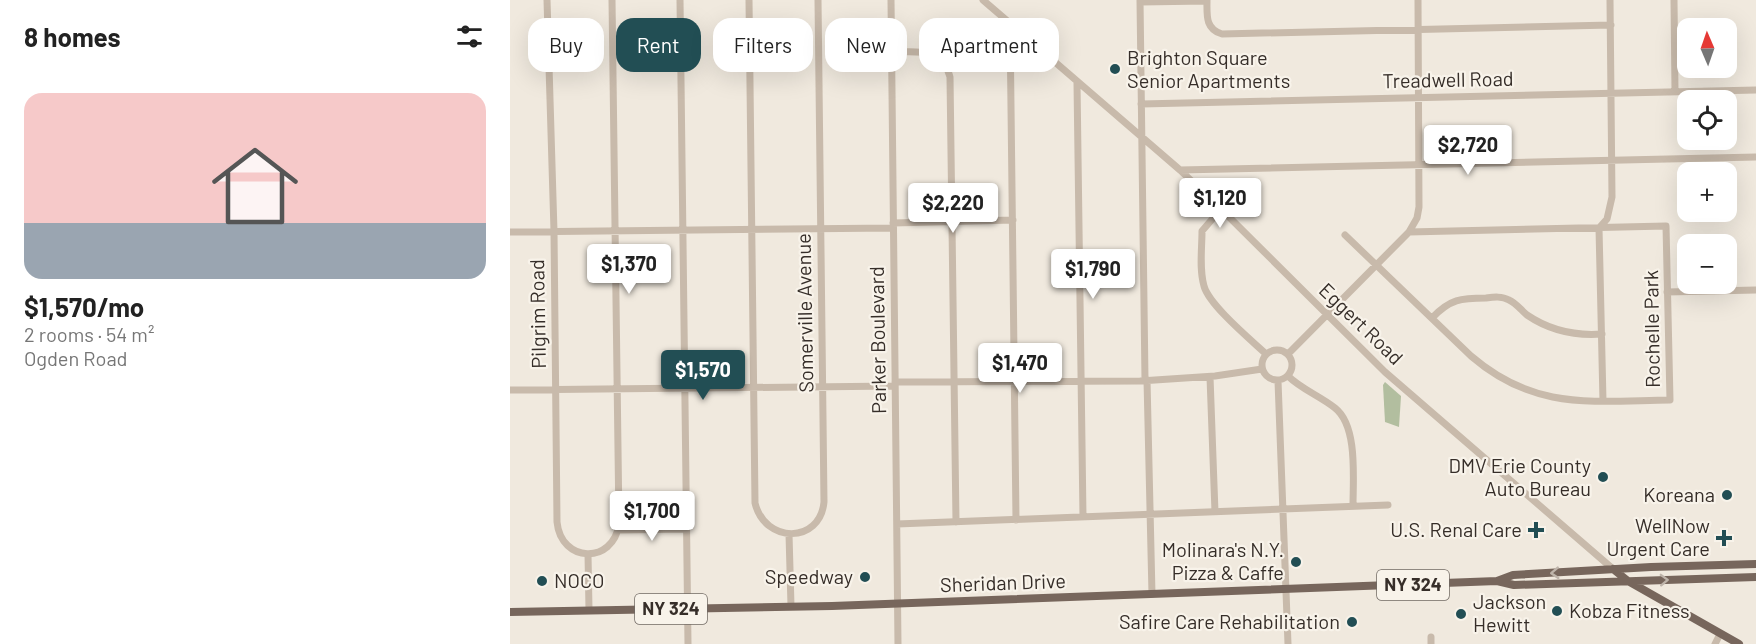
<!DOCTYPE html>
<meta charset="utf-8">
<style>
:root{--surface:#fff;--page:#f2f2f2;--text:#222;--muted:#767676;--accent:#224e54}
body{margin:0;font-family:Barlow,sans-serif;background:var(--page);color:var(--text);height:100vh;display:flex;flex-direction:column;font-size:22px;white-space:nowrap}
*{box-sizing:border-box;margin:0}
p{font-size:20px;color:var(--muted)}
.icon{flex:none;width:33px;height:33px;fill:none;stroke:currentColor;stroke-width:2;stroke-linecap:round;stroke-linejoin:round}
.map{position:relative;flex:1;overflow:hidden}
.sheet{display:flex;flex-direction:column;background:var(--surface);width:510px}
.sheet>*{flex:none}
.hud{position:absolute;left:18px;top:18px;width:570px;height:54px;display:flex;gap:12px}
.needle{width:39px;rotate:358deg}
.tools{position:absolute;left:1167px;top:18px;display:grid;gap:12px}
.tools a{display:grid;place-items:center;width:60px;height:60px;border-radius:12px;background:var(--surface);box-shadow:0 6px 24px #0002;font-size:30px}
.price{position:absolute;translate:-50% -51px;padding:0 14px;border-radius:6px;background:#fff;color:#222;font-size:20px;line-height:39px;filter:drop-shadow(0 2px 3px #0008)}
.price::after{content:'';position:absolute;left:50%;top:36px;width:18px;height:14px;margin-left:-9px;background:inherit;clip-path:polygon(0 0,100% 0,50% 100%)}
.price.selected{background:var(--accent);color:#fff}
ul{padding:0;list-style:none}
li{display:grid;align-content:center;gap:12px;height:318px;padding:0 24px}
li span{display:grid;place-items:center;height:186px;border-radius:18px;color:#555}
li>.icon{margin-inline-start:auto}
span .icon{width:108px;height:108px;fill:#fffc;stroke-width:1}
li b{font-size:26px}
h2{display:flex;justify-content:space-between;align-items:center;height:72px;padding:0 24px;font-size:26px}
.tag{padding:0 21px;border-radius:18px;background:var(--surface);box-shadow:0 6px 24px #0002;font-size:21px;line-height:54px}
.tag.selected{background:var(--accent);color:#fff}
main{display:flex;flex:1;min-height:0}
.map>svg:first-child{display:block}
.green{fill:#b2be9f}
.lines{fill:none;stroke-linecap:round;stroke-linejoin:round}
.minor{stroke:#c8baab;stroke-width:7}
.major{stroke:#77665c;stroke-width:8}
.oneway{stroke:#beb4aa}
.poi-dot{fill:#224e54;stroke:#f8f3ea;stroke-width:2}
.labels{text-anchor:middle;stroke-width:4.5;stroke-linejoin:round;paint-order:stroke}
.shield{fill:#f8f3ea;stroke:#706963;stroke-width:1.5}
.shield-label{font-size:18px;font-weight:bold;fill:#362e29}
.poi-label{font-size:20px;fill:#362e29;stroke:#f8f3ea;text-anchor:end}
.street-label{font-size:20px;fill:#362e29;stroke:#f8f3ea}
</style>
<main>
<section class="sheet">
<h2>8 homes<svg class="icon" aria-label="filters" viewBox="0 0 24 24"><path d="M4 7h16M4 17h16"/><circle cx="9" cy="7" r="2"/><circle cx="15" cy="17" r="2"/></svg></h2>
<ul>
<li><span style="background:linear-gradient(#f6c9c9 70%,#9aa5b1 0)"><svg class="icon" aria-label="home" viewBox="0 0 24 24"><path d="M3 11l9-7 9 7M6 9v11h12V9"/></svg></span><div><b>$1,570/mo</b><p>2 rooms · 54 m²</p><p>Ogden Road</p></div></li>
</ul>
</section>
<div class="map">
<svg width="1246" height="644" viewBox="0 0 1246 644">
<rect width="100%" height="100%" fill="#f0e9de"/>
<path class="green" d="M875 382 891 396 889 427 875 422 873 385Z"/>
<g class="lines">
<path class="minor" d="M37 0 44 231 47 522C51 563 103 565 109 524L102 0
M170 0 178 644
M239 0 245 503C255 544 310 544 314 502L308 0
M381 0 388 644
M473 0 670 170 710 208 875 372 1103 569
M630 0 635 380
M697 0C697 15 695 29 712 34L1101 25
M1164 0 1165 91
M630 2 697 1
M500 24 506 520
M381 52C406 52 432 46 440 77L446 522
M567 83 573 517
M631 104 1246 90
M670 170 1246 157
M711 209 692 231C692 249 689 269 694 286 699 305 741 340 756 354
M383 223 503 220
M0 232 383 228
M835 235 961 356C1025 411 1081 401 1160 400L1156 226 899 232
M1157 292 1246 290
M922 318C940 299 951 298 976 298 984 297 992 296 999 300 1006 303 1011 310 1017 315 1039 330 1065 336 1092 334
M752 365a15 15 0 1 1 30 0a15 15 0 1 1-30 0Z
M778 354 899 232 907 218 909 207 908 0
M778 376C791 389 810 396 825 408 848 426 843 478 843 506
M700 377 705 512
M637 380 642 594
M768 381 778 644
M385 382 630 381 705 376 752 369
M0 390 385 386
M1093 401 1089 228 1097 219 1102 197 1100 0
M387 524 878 505
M108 530 176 529
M279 534 281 606
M78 554 79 610
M921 637V644
M1205 644 1210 634"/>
<path class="major" d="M1103 569 1118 581 1229 644
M987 581 1003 575 1141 567 1246 564
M0 612 322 606 987 581 1004 585 1246 577"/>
</g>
<defs><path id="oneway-chevron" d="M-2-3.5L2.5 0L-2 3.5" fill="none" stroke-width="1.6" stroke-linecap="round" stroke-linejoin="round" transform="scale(1.5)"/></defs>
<g class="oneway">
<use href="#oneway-chevron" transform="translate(1045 573) rotate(177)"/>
<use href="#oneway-chevron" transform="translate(1154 580) rotate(-2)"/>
</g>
<g class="poi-dot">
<circle cx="605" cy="69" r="6"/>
<circle cx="1093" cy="477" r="6"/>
<circle cx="1217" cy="495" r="6"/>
<path d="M1023 521h6v6h6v6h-6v6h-6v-6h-6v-6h6z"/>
<path d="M1211 529h6v6h6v6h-6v6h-6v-6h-6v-6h6z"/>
<circle cx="786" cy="562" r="6"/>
<circle cx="355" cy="577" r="6"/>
<circle cx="32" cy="581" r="6"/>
<circle cx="1047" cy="611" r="6"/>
<circle cx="951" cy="614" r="6"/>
<circle cx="842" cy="622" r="6"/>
</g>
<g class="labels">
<g class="shield">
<rect x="867" y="570" width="72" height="30" rx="4.5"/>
<rect x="125" y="594" width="72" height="30" rx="4.5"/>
</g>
<g class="shield-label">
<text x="903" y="591">NY 324</text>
<text x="161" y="615">NY 324</text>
</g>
<g class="poi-label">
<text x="617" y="65" text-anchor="start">Brighton Square<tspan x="617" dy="23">Senior Apartments</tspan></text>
<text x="1081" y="473">DMV Erie County<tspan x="1081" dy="23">Auto Bureau</tspan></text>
<text x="1205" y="502">Koreana</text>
<text x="1200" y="533">WellNow<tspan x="1200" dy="23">Urgent Care</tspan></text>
<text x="1012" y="537">U.S. Renal Care</text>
<text x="774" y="557">Molinara's N.Y.<tspan x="774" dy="23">Pizza &amp; Caffe</tspan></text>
<text x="343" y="584">Speedway</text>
<text x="44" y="588" text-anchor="start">NOCO</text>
<text x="963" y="609" text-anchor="start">Jackson<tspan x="963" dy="23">Hewitt</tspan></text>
<text x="1059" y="618" text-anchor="start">Kobza Fitness</text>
<text x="830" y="629">Safire Care Rehabilitation</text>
</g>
<g class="street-label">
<text transform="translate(938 80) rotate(-1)" y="7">Treadwell Road</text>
<text transform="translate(295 313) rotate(-91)" y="7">Somerville Avenue</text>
<text transform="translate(28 314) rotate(-91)" y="7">Pilgrim Road</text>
<text transform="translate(851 324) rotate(44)" y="7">Eggert Road</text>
<text transform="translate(1142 329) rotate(-91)" y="7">Rochelle Park</text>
<text transform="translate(368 340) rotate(-91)" y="7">Parker Boulevard</text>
<text transform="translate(493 583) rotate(-2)" y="7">Sheridan Drive</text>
</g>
</g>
</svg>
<div class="tools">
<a><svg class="needle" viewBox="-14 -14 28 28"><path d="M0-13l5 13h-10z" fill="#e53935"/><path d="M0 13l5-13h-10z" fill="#767676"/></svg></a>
<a><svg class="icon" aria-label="locate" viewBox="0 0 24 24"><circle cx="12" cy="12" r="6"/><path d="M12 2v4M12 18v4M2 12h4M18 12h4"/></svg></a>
<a>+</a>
<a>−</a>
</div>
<b class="price" style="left:958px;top:176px">$2,720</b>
<b class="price" style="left:710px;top:229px">$1,120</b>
<b class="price" style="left:443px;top:234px">$2,220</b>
<b class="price" style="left:119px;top:295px">$1,370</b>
<b class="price" style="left:583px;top:300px">$1,790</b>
<b class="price" style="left:510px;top:394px">$1,470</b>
<b class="price selected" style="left:193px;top:401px">$1,570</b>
<b class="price" style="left:142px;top:542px">$1,700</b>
<div class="hud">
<a class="tag">Buy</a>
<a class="tag selected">Rent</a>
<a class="tag">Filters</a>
<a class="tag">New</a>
<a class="tag">Apartment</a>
</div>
</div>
</main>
